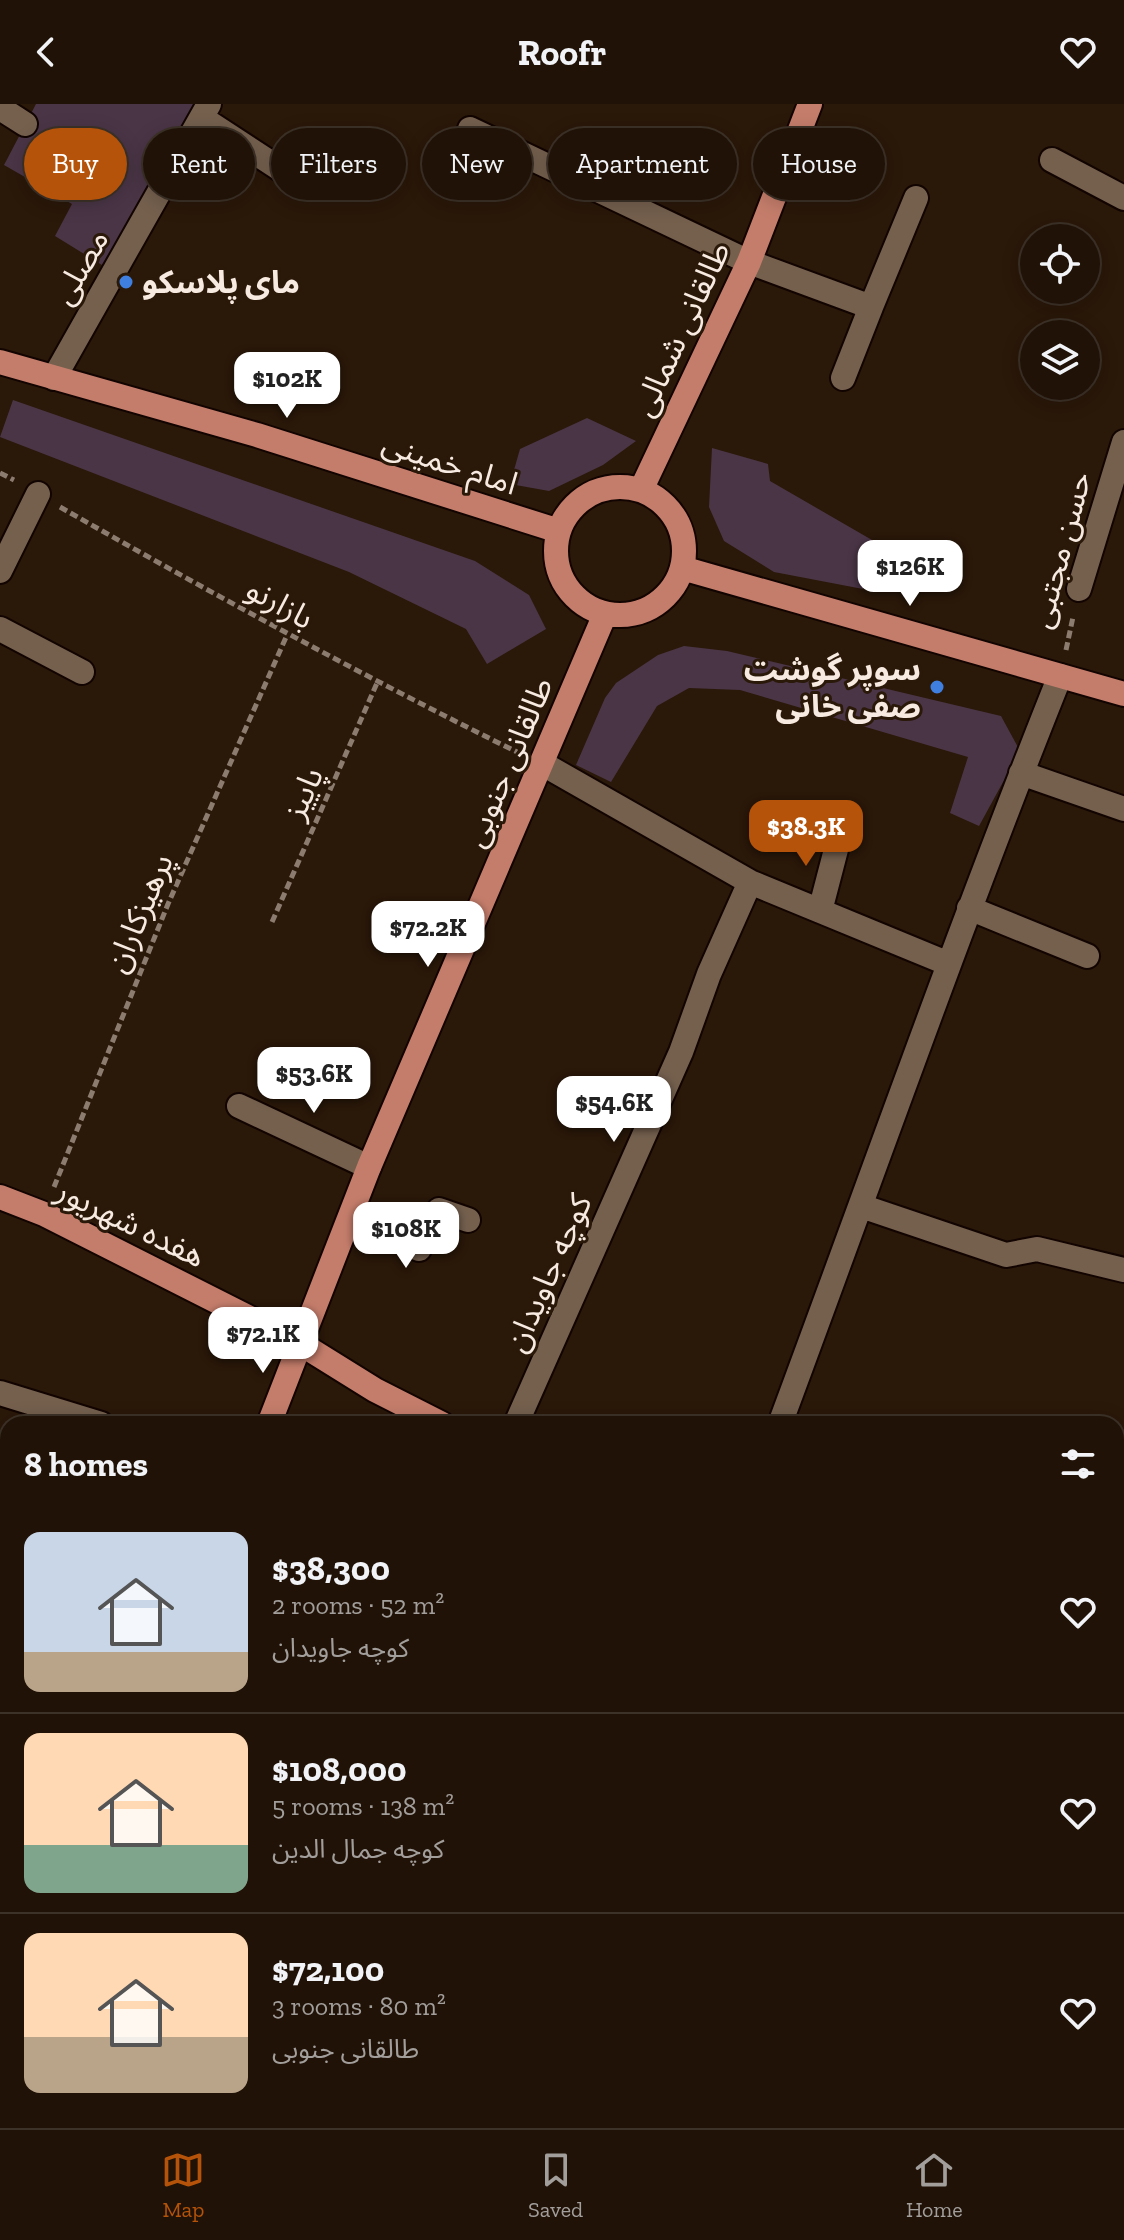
<!DOCTYPE html>
<meta charset="utf-8">
<style>
:root{--surface:#201207;--page:#2d2015;--text:#f1f3f6;--muted:#a29e9b;--line:#3d3228;--accent:#b45309}
body{margin:0;font-family:"Zilla Slab","Noto Sans Arabic",serif;background:var(--page);color:var(--text);height:100vh;display:flex;flex-direction:column;font-size:30px;white-space:nowrap}
*{box-sizing:border-box;margin:0}
p{font-size:26px;color:var(--muted)}
.icon{flex:none;width:44px;height:44px;fill:none;stroke:currentColor;stroke-width:2;stroke-linecap:round;stroke-linejoin:round}
.map{position:relative;flex:1;overflow:hidden}
.side{position:absolute;left:0px;top:1312px;width:1124px;height:712px;display:flex;flex-direction:column;background:var(--surface);border-radius:24px 24px 0 0;box-shadow:0 4px 20px #0003,0 0 0 2px var(--line)}
.side>*{flex:none}
.hud{position:absolute;left:24px;top:24px;width:1076px;height:72px;display:flex;gap:16px}
.fabs{position:absolute;left:1020px;top:120px;display:grid;gap:16px}
.fabs a{display:grid;place-items:center;width:80px;height:80px;border-radius:50%;background:var(--surface);box-shadow:0 4px 20px #0003,0 0 0 2px var(--line);font-size:40px}
.price{position:absolute;translate:-50% -68px;padding:0 18px;border-radius:16px;background:#fff;color:#222;font-size:26px;line-height:52px;filter:drop-shadow(0 2px 4px #0008)}
.price::after{content:'';position:absolute;left:50%;top:48px;width:24px;height:18px;margin-left:-12px;background:inherit;clip-path:polygon(0 0,100% 0,50% 100%)}
.price.active{background:var(--accent);color:#fff}
ul{padding:0;list-style:none}
li{display:flex;align-items:center;gap:24px;height:200px;padding:0 24px}
li+li{border-top:2px solid var(--line)}
li span{display:grid;place-items:center;flex:none;width:224px;height:160px;border-radius:16px;color:#555}
li>.icon{margin-inline-start:auto}
span .icon{width:96px;height:96px;fill:#fffc;stroke-width:1}
li b{font-size:34px}
h2{display:flex;justify-content:space-between;align-items:center;height:96px;padding:0 24px;font-size:34px}
.pill{padding:0 28px;border-radius:36px;background:var(--surface);box-shadow:0 4px 20px #0003,0 0 0 2px var(--line);font-size:28px;line-height:72px}
.pill.active{background:var(--accent);color:#fff}
header{display:flex;justify-content:space-between;align-items:center;height:104px;padding:0 24px;background:var(--surface);font-size:36px;font-weight:800}
.tab-bar{display:flex;justify-content:space-around;align-items:center;height:112px;border-top:2px solid var(--line);background:var(--surface);font-size:22px;color:var(--muted)}
.tab-bar a{display:grid;justify-items:center;gap:4px}
.tab-bar .active{color:var(--accent)}
.map>svg:first-child{display:block}
.building{fill:#4a3546}
.lines{fill:none;stroke-linecap:round;stroke-linejoin:round}
.minor-casing{stroke:#120400;stroke-width:28}
.major-casing{stroke:#120400;stroke-width:28}
.path{stroke:#8c7c70;stroke-width:5;stroke-dasharray:8 4;stroke-linecap:butt}
.minor{stroke:#75604e;stroke-width:24}
.major{stroke:#c57d6b;stroke-width:24}
.shop-dot{fill:#3f7fe0;stroke:#2a1809;stroke-width:3}
.labels{text-anchor:middle;stroke-width:6;stroke-linejoin:round;paint-order:stroke}
.street-label{font-size:32px;fill:#f7eae0;stroke:#2a1809}
.poi-label{font-size:32px;font-weight:bold;fill:#f7eae0;stroke:#2a1809;text-anchor:start}
</style>
<header><svg class="icon" aria-label="back" viewBox="0 0 24 24"><path d="M15 5l-7 7 7 7"/></svg>Roofr<svg class="icon" aria-label="heart" viewBox="0 0 24 24"><path d="M12 20l-8-8c-3-5 5-10 8-4 3-6 11-1 8 4z"/></svg></header>
<div class="map">
<svg width="1124" height="2024" viewBox="0 0 1124 2024">
<rect width="100%" height="100%" fill="#2a1809"/>
<path class="building" d="M36 0H197L102 161 55 132 72 100 4 61Z
M13 296 475 457 529 491 546 525 487 560 466 525 349 468 0 333Z
M587 314 636 337 603 361 549 387 510 380 520 345Z
M712 344 768 360 770 377 872 436 863 485 774 468 724 437 709 403Z
M684 542 727 547 1001 612 1020 647 979 722 950 709 968 653 740 586 689 584 657 602 611 678 576 661 605 594 616 579 658 551Z"/>
<g class="lines">
<g class="minor-casing">
<path id="minor" d="M0 4 25 20
M202 14 306 82
M470 25 749 158 871 203 916 94
M1052 56 1124 94
M54 274 209 0
M843 274 871 203
M0 467 38 390
M1079 485 1124 338
M0 525 82 568
M543 660 750 778 949 860
M1021 669 1124 705
M969 804 1087 852
M820 807 839 734
M239 1002 369 1063
M861 1102 1006 1151 1037 1145 1124 1166
M350 1114 419 1145 439 1106 468 1116
M0 1289 101 1320
M516 1320 681 948 709 870 750 778
M780 1320C873 1070 961 819 1060 572
M0 1827 8 1830
M364 2016 383 2024
M890 2016 918 2024
M521 2024 523 2016"/>
</g>
<g class="major-casing">
<path id="major" d="M0 258 257 331 559 427
M556 447a64 64 0 1 1 128 0a64 64 0 1 1-128 0Z
M641 386 749 158 810 0
M682 464 1124 590
M0 1093 44 1110 301 1240 375 1286 442 1320
M269 1320 369 1063 605 510
M1116 1519 1124 1521
M0 1982 8 1963"/>
</g>
<path class="path" d="M0 369 14 376
M60 403C211 489 361 571 517 648
M1066 546 1073 513
M272 818 377 579
M54 1083 168 800 287 531"/>
<use href="#minor" class="minor"/>
<use href="#major" class="major"/>
</g>
<g class="shop-dot">
<circle cx="126" cy="178" r="8"/>
<circle cx="937" cy="583" r="8"/>
</g>
<g class="labels">
<g class="street-label">
<text transform="translate(80 163) rotate(-60)" y="11">مصلی</text>
<text transform="translate(681 225) rotate(-65)" y="11">طالقانی شمالی</text>
<text transform="translate(450 359) rotate(18)" y="11">امام خمینی</text>
<text transform="translate(1060 446) rotate(-75)" y="11">حسن مجتبی</text>
<text transform="translate(280 499) rotate(29)" y="11">بازارنو</text>
<text transform="translate(508 658) rotate(-67)" y="11">طالقانی جنوبی</text>
<text transform="translate(303 689) rotate(-66)" y="11">پاییز</text>
<text transform="translate(139 809) rotate(-67)" y="11">پرهیزکاران</text>
<text transform="translate(131 1119) rotate(26)" y="11">هفده شهریور</text>
<text transform="translate(548 1169) rotate(-66)" y="11">کوچه جاویدان</text>
</g>
<g class="poi-label">
<text x="142" y="189">مای پلاسکو</text>
<text x="921" y="576" text-anchor="end">سوپر گوشت<tspan x="921" dy="37">صفی خانی</tspan></text>
</g>
</g>
</svg>
<div class="fabs">
<a><svg class="icon" aria-label="locate" viewBox="0 0 24 24"><circle cx="12" cy="12" r="6"/><path d="M12 2v4M12 18v4M2 12h4M18 12h4"/></svg></a>
<a><svg class="icon" aria-label="layers" viewBox="0 0 24 24"><path d="M12 4l9 5-9 5-9-5zM3 14l9 5 9-5"/></svg></a>
</div>
<b class="price" style="left:287px;top:316px">$102K</b>
<b class="price" style="left:910px;top:504px">$126K</b>
<b class="price active" style="left:806px;top:764px">$38.3K</b>
<b class="price" style="left:428px;top:865px">$72.2K</b>
<b class="price" style="left:314px;top:1011px">$53.6K</b>
<b class="price" style="left:614px;top:1040px">$54.6K</b>
<b class="price" style="left:406px;top:1166px">$108K</b>
<b class="price" style="left:263px;top:1271px">$72.1K</b>
<div class="hud">
<a class="pill active">Buy</a>
<a class="pill">Rent</a>
<a class="pill">Filters</a>
<a class="pill">New</a>
<a class="pill">Apartment</a>
<a class="pill">House</a>
</div>
<section class="side">
<h2>8 homes<svg class="icon" aria-label="filters" viewBox="0 0 24 24"><path d="M4 7h16M4 17h16"/><circle cx="9" cy="7" r="2"/><circle cx="15" cy="17" r="2"/></svg></h2>
<ul>
<li><span style="background:linear-gradient(#c9d6e8 75%,#b9a48a 0)"><svg class="icon" aria-label="home" viewBox="0 0 24 24"><path d="M3 11l9-7 9 7M6 9v11h12V9"/></svg></span><div><b>$38,300</b><p>2 rooms · 52 m²</p><p>کوچه جاویدان</p></div><svg class="icon" aria-label="heart" viewBox="0 0 24 24"><path d="M12 20l-8-8c-3-5 5-10 8-4 3-6 11-1 8 4z"/></svg></li>
<li><span style="background:linear-gradient(#ffd9b3 70%,#7fa58c 0)"><svg class="icon" aria-label="home" viewBox="0 0 24 24"><path d="M3 11l9-7 9 7M6 9v11h12V9"/></svg></span><div><b>$108,000</b><p>5 rooms · 138 m²</p><p>کوچه جمال الدین</p></div><svg class="icon" aria-label="heart" viewBox="0 0 24 24"><path d="M12 20l-8-8c-3-5 5-10 8-4 3-6 11-1 8 4z"/></svg></li>
<li><span style="background:linear-gradient(#ffd9b3 65%,#b9a48a 0)"><svg class="icon" aria-label="home" viewBox="0 0 24 24"><path d="M3 11l9-7 9 7M6 9v11h12V9"/></svg></span><div><b>$72,100</b><p>3 rooms · 80 m²</p><p>طالقانی جنوبی</p></div><svg class="icon" aria-label="heart" viewBox="0 0 24 24"><path d="M12 20l-8-8c-3-5 5-10 8-4 3-6 11-1 8 4z"/></svg></li>
</ul>
</section>
</div>
<nav class="tab-bar">
<a class="active"><svg class="icon" aria-label="map" viewBox="0 0 24 24"><path d="M3 6l6-2 6 2 6-2v14l-6 2-6-2-6 2zM9 4v14M15 6v14"/></svg>Map</a>
<a><svg class="icon" aria-label="saved" viewBox="0 0 24 24"><path d="M7 4h10v16l-5-4-5 4z"/></svg>Saved</a>
<a><svg class="icon" aria-label="home" viewBox="0 0 24 24"><path d="M3 11l9-7 9 7M6 9v11h12V9"/></svg>Home</a>
</nav>
